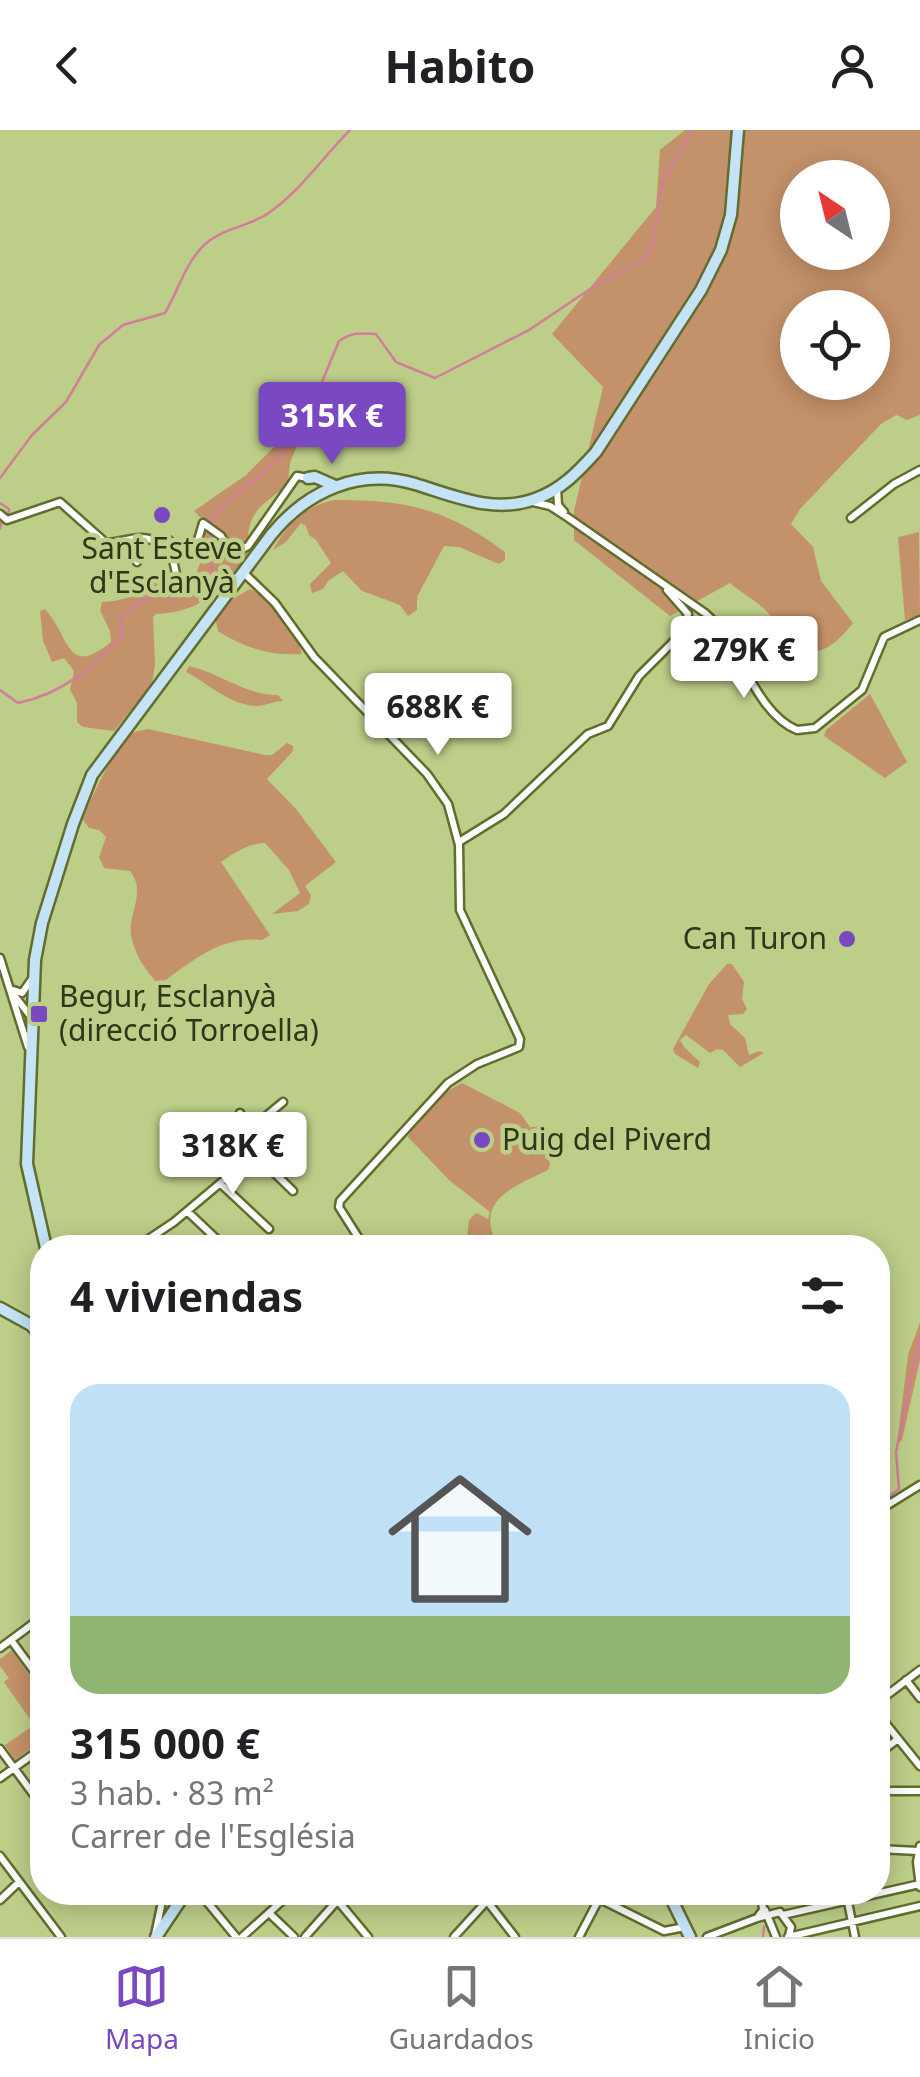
<!DOCTYPE html>
<html lang="es">
<meta charset="utf-8">
<style>
:root{--surface:#fff;--page:#f6f6f6;--text:#202124;--muted:#757577;--line:#e0e0e0;--accent:#7a48c0}
body{margin:0;font-family:"Noto Sans",sans-serif;background:var(--page);color:var(--text);height:100vh;display:flex;flex-direction:column;font-size:38px;white-space:nowrap}
*{box-sizing:border-box;margin:0}
p{font-size:32px;color:var(--muted)}
.icon{flex:none;width:55px;height:55px;fill:none;stroke:currentColor;stroke-width:2;stroke-linecap:round;stroke-linejoin:round}
.map{position:relative;flex:1;overflow:hidden}
.panel{position:absolute;left:30px;top:1105px;width:860px;height:670px;display:flex;flex-direction:column;background:var(--surface);border-radius:40px;box-shadow:0 5px 25px #0003}
.panel>*{flex:none}
.needle{width:65px;rotate:325deg}
.fabs{position:absolute;left:780px;top:30px;display:grid;gap:20px}
.fabs a{display:grid;place-items:center;width:110px;height:110px;border-radius:50%;background:var(--surface);box-shadow:0 5px 25px #0003;font-size:50px}
.price{position:absolute;translate:-50% -85px;padding:0 22px;border-radius:10px;background:#fff;color:#222;font-size:32px;line-height:65px;filter:drop-shadow(0 2px 5px #0008)}
.price::after{content:'';position:absolute;left:50%;top:60px;width:30px;height:22px;margin-left:-15px;background:inherit;clip-path:polygon(0 0,100% 0,50% 100%)}
.price.current{background:var(--accent);color:#fff}
ul{padding:0;list-style:none}
li{display:grid;align-content:center;gap:20px;height:530px;padding:0 40px}
li span{display:grid;place-items:center;height:310px;border-radius:30px;color:#555}
li>.icon{margin-inline-start:auto}
span .icon{width:180px;height:180px;fill:#fffc;stroke-width:1}
li b{font-size:42px}
h2{display:flex;justify-content:space-between;align-items:center;height:120px;padding:0 40px;font-size:42px}
header{display:flex;justify-content:space-between;align-items:center;height:130px;padding:0 40px;background:var(--surface);font-size:45px;font-weight:700}
.tabs{display:flex;justify-content:space-around;align-items:center;height:140px;border-top:2px solid var(--line);background:var(--surface);font-size:28px;color:var(--muted)}
.tabs a{display:grid;justify-items:center;gap:5px}
.tabs .current{color:var(--accent)}
.map>svg:first-child{display:block}
.green{fill:#c4926a;fill-rule:evenodd}
.lines{fill:none;stroke-linecap:round;stroke-linejoin:round}
.stream{stroke:#d47d9a;stroke-width:2.5}
.street-casing{stroke:#606d2c;stroke-width:11}
.secondary-casing{stroke:#606d2c;stroke-width:15}
.street{stroke:#fff;stroke-width:6}
.secondary{stroke:#c4e3f6;stroke-width:10}
.poi-dot{fill:#7a48c0;stroke:#bdce89;stroke-width:4}
.labels{text-anchor:middle;stroke-width:9;stroke-linejoin:round;paint-order:stroke}
.poi-label{font-size:30px;fill:#2f361a;stroke:#bdce89;text-anchor:start}
</style>
<header><svg class="icon" aria-label="back" viewBox="0 0 24 24"><path d="M15 5l-7 7 7 7"/></svg>Habito<svg class="icon" aria-label="person" viewBox="0 0 24 24"><circle cx="12" cy="8" r="4"/><path d="M4 21q1-7 8-7t8 7"/></svg></header>
<div class="map">
<svg width="920" height="1807" viewBox="0 0 920 1807">
<rect width="100%" height="100%" fill="#bdce89"/>
<path class="green" d="M685 0H920V285L907 290 896 285 881 294 800 379 791 394 813 417 821 451 853 493C808 550 796 507 762 477 752 468 740 462 730 453L670 486 574 410V381L603 257 552 204 656 77 660 20ZM798 48H872V122H798ZM798 178H872V252H798Z
M291 309 297 316 290 333 288 354C259 379 246 380 248 423 222 460 203 482 156 484L153 487 155 534 152 554 114 601 83 597 77 592V573L70 560 74 541 64 528 52 532 43 511 40 481 45 479C70 506 66 549 111 512L110 501 100 480 102 472C139 470 133 460 163 446L169 462 180 461 178 453 196 444 204 422 199 415 202 389 194 381 246 345 276 315Z
M334 370C405 370 446 378 505 422V430L499 434 459 417 444 416 417 467V480L408 486 400 475 362 461 343 441 328 451 323 459 312 463 310 454 331 433 316 410 309 405 306 396 301 393 286 412 273 420C287 394 305 376 334 370Z
M919 402 920 485 905 490 898 407Z
M250 459C273 470 296 499 302 524 271 526 244 518 218 501L216 491 229 471Z
M189 536C221 543 244 565 278 565L283 571C274 571 267 575 259 576 230 576 210 554 186 542Z
M870 564 907 632 885 648 824 606 826 600Z
M148 599 265 625H272L287 613 293 616V621L267 649 296 679 336 732 305 756 311 765 309 774 298 781 272 784 300 763 289 740 265 713C249 713 234 723 221 732L270 805 262 810C220 805 191 832 159 855 146 841 134 824 131 805 128 783 147 762 130 741L104 738 99 727 106 707 99 700 89 698 83 690C88 673 118 611 132 603 133 602 147 599 148 599Z
M727 834H732L744 852 742 869 747 879 743 884 728 885 730 894 745 908 749 925 759 921 764 923 740 937 723 920 717 919 710 923 686 905 680 910 685 918 700 932 698 938 675 924 673 919 709 854Z
M462 953 520 983 530 997H542L550 1034 548 1040C513 1057 472 1071 499 1117H466L469 1090 476 1083 488 1089 490 1082 449 1050 408 1007C417 984 441 963 462 953Z
M920 1192V1230L902 1310 897 1314 908 1225Z
M12 1520 42 1563V1610L15 1630 5 1615 34 1595 4 1552 9 1548 0 1536V1529Z"/>
<g class="lines">
<path class="stream" d="M295 303 319 259 339 211C352 202 361 203 376 204L396 232 435 248 529 200 599 153 640 132 651 121 663 51 692 0
M0 348 32 305 66 272 99 215 123 195 165 183C178 161 185 134 204 115 223 98 247 97 267 84 300 62 322 28 350 0
M0 373 9 379 8 386
M0 399 2 391
M0 560 18 573C62 564 92 538 122 506L121 487 146 469 157 465 172 468 180 466 209 451 212 440 209 402 216 382 276 332 292 308
M878 1374 899 1359 896 1322 920 1206
M767 1766 768 1762
M763 1807 764 1797"/>
<g class="street-casing">
<path id="street" d="M557 358 558 375 564 382
M533 372 550 376 567 387 705 483C740 513 754 582 797 600L815 598 862 560 884 507 920 490
M0 384 7 390 60 372 106 413C118 413 129 408 140 408 163 407 169 431 197 413L203 393 221 406 229 419 238 421 248 416 297 346 308 348
M851 388 894 354 920 340
M169 410 172 414
M126 411 137 432
M171 420 176 444
M244 443 275 473 314 527 427 644 448 674 459 715 460 780 520 909 519 917 477 934 448 953 340 1071 339 1077 365 1118
M459 712 504 684 588 604 608 596 639 546 682 503 688 484 667 460
M0 828 28 917
M13 860 22 863 32 849
M14 865 31 887
M248 1001 283 972
M255 1024 293 1061
M271 1040 290 1023
M221 1054 269 1099
M188 1082 226 1118
M135 1118 174 1092 255 1024 240 983
M878 1381 920 1355
M11 1510 42 1552
M0 1518 42 1487
M906 1550 920 1568
M878 1572 920 1540
M878 1584 920 1636
M0 1619 42 1676
M878 1624 898 1609
M0 1648 42 1618
M878 1661H920
M878 1719 918 1721
M0 1726 61 1807
M920 1757 917 1732 920 1716
M199 1762 236 1807
M480 1762 515 1807
M586 1762 664 1801 685 1797
M846 1762 855 1807
M0 1770 19 1752
M338 1771 368 1807
M674 1772 695 1762
M765 1780 776 1807
M269 1783 294 1807
M783 1785 920 1754
M757 1788 780 1782 791 1797 789 1806
M155 1805 164 1762
M242 1807 292 1762
M305 1807 345 1762
M454 1807 495 1762
M579 1807 599 1769
M707 1807 757 1788 763 1780 761 1762
M788 1807 920 1776"/>
</g>
<g class="secondary-casing">
<path id="secondary" d="M308 348 315 347 333 355
M46 1118 27 1034 35 830 42 793 73 694 92 645 271 405C306 362 358 337 415 354 455 366 493 384 535 369 561 360 578 342 596 322L701 160 721 120 731 85 738 0
M0 1178 31 1195 42 1207
M668 1762 690 1807
M156 1807 186 1762"/>
</g>
<use href="#street" class="street"/>
<use href="#secondary" class="secondary"/>
</g>
<g class="poi-dot">
<circle cx="162" cy="385" r="10"/>
<circle cx="847" cy="809" r="10"/>
<rect x="29" y="874" width="20" height="20" rx="5"/>
<circle cx="482" cy="1010" r="10"/>
</g>
<g class="labels">
<g class="poi-label">
<text x="162" y="429" text-anchor="middle">Sant Esteve<tspan x="162" dy="34">d'Esclanyà</tspan></text>
<text x="827" y="819" text-anchor="end">Can Turon</text>
<text x="59" y="877">Begur, Esclanyà<tspan x="59" dy="34">(direcció Torroella)</tspan></text>
<text x="502" y="1020">Puig del Piverd</text>
</g>
</g>
</svg>
<div class="fabs">
<a><svg class="needle" viewBox="-14 -14 28 28"><path d="M0-13l5 13h-10z" fill="#e53935"/><path d="M0 13l5-13h-10z" fill="#757577"/></svg></a>
<a><svg class="icon" aria-label="locate" viewBox="0 0 24 24"><circle cx="12" cy="12" r="6"/><path d="M12 2v4M12 18v4M2 12h4M18 12h4"/></svg></a>
</div>
<b class="price current" style="left:332px;top:337px">315K €</b>
<b class="price" style="left:744px;top:571px">279K €</b>
<b class="price" style="left:438px;top:628px">688K €</b>
<b class="price" style="left:233px;top:1067px">318K €</b>
<section class="panel">
<h2>4 viviendas<svg class="icon" aria-label="filters" viewBox="0 0 24 24"><path d="M4 7h16M4 17h16"/><circle cx="9" cy="7" r="2"/><circle cx="15" cy="17" r="2"/></svg></h2>
<ul>
<li><span style="background:linear-gradient(#bfe0f5 75%,#8fb573 0)"><svg class="icon" aria-label="home" viewBox="0 0 24 24"><path d="M3 11l9-7 9 7M6 9v11h12V9"/></svg></span><div><b>315 000 €</b><p>3 hab. · 83 m²</p><p>Carrer de l'Església</p></div></li>
</ul>
</section>
</div>
<nav class="tabs">
<a class="current"><svg class="icon" aria-label="map" viewBox="0 0 24 24"><path d="M3 6l6-2 6 2 6-2v14l-6 2-6-2-6 2zM9 4v14M15 6v14"/></svg>Mapa</a>
<a><svg class="icon" aria-label="saved" viewBox="0 0 24 24"><path d="M7 4h10v16l-5-4-5 4z"/></svg>Guardados</a>
<a><svg class="icon" aria-label="home" viewBox="0 0 24 24"><path d="M3 11l9-7 9 7M6 9v11h12V9"/></svg>Inicio</a>
</nav>
